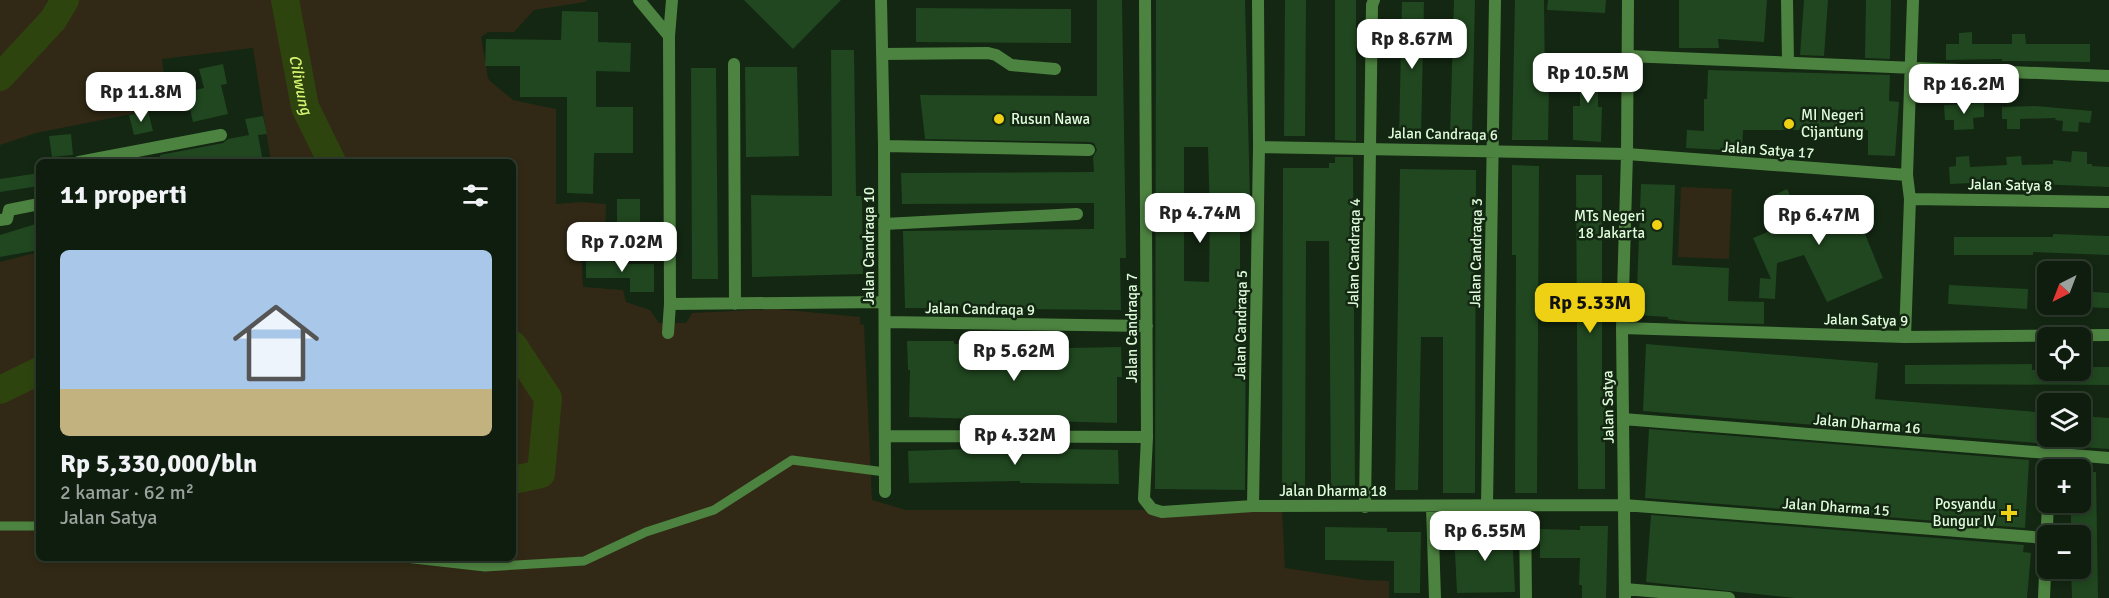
<!DOCTYPE html>
<html lang="id">
<meta charset="utf-8">
<style>
:root{--surface:#0e1d0e;--page:#1c2a1c;--text:#f1f3f6;--muted:#9ba29e;--line:#2e3b2e;--accent:#eed115}
body{margin:0;font-family:Signika,sans-serif;background:var(--page);color:var(--text);height:100vh;display:flex;flex-direction:column;font-size:22px;white-space:nowrap}
*{box-sizing:border-box;margin:0}
p{font-size:20px;color:var(--muted)}
.icon{flex:none;width:33px;height:33px;fill:none;stroke:currentColor;stroke-width:2;stroke-linecap:round;stroke-linejoin:round}
.map{position:relative;flex:1;overflow:hidden}
.drawer{position:absolute;left:36px;top:159px;width:480px;height:402px;display:flex;flex-direction:column;background:var(--surface);border-radius:9px;box-shadow:0 3px 9px #0003,0 0 0 2px var(--line)}
.drawer>*{flex:none}
.needle{width:39px;rotate:222deg}
.buttons{position:absolute;left:2037px;top:261px;display:grid;gap:12px}
.buttons a{display:grid;place-items:center;width:54px;height:54px;border-radius:9px;background:var(--surface);box-shadow:0 3px 9px #0003,0 0 0 2px var(--line);font-size:30px}
.price{position:absolute;translate:-50% -51px;padding:0 14px;border-radius:12px;background:#fff;color:#222;font-size:20px;line-height:39px;filter:drop-shadow(0 2px 3px #0008)}
.price::after{content:'';position:absolute;left:50%;top:36px;width:18px;height:14px;margin-left:-9px;background:inherit;clip-path:polygon(0 0,100% 0,50% 100%)}
.price.on{background:var(--accent);color:#111}
ul{padding:0;list-style:none}
li{display:grid;align-content:center;gap:12px;height:318px;padding:0 24px}
li+li{border-top:2px solid var(--line)}
li span{display:grid;place-items:center;height:186px;border-radius:9px;color:#555}
li>.icon{margin-inline-start:auto}
span .icon{width:108px;height:108px;fill:#fffc;stroke-width:1}
li b{font-size:26px}
h2{display:flex;justify-content:space-between;align-items:center;height:72px;padding:0 24px;font-size:26px}
.map>svg:first-child{display:block}
.green{fill:#312915}
.lines{fill:none;stroke-linecap:round;stroke-linejoin:round}
.river{stroke:#2e440f;stroke-width:28}
.building{fill:#20471f;fill-rule:evenodd}
.service{stroke:#4d8340;stroke-width:9}
.minor{stroke:#4d8340;stroke-width:12}
.poi-dot{fill:#eed115;stroke:#132712;stroke-width:2}
.labels{text-anchor:middle;stroke-width:5;stroke-linejoin:round;paint-order:stroke}
.poi-label{font-size:15px;fill:#dffcdb;stroke:#132712;text-anchor:start}
.street-label{font-size:15px;fill:#dffcdb;stroke:#132712}
.water-label{font-size:16px;font-style:italic;fill:#d6f570;stroke:#132712}
</style>
<div class="map">
<svg width="2109" height="598" viewBox="0 0 2109 598">
<rect width="100%" height="100%" fill="#132712"/>
<path class="green" d="M0 0H587L585 2 534 10 514 32H488L481 37 488 78 490 81 513 100 556 109V204L581 202 606 204 605 246 581 249 583 287 623 290 626 302 650 310 659 323H686L692 313 777 309 860 317V324L864 325 872 500 906 510H1282L1285 568 1365 580 1389 581V598H0V262L39 252V558H513V162H271L253 48 162 59 167 107 36 133 0 145Z
M1681 187 1732 189 1729 259 1678 257Z"/>
<g class="lines">
<g class="river">
<path id="s1" d="M285 0 305 107 332 162"/>
<path d="M0 77 53 20 65 0"/>
<path d="M513 345 548 398 541 474 513 480"/>
<path d="M0 390 39 371"/>
</g>
</g>
<path class="building" d="M744 0H841L793 49Z
M1097 0H1122L1126 258H1120L1121 310 905 308 903 231 1094 229V203L902 204 901 173 1094 172 1093 157 1097 150 1094 143 1090 142 925 139 920 95 1097 96Z
M1156 0H1245L1250 200H1240V288H1246L1245 490 1155 489ZM1184 147H1208L1210 217 1209 282 1184 281Z
M1285 0H1306L1305 136H1284Z
M1335 0H1356V141L1335 140Z
M1454 0H1475L1472 135H1450Z
M1515 0H1544L1545 84H1549L1548 140H1512Z
M1548 0H1606L1605 13 1547 10Z
M1679 0H1767L1764 42 1718 39 1719 48H1679Z
M1804 0H1828L1824 56 1800 55Z
M1866 0H1891L1890 59 1865 58Z
M1402 2H1424L1421 137H1399Z
M916 8 1071 9V43L916 42Z
M562 11 598 12V42L631 43 630 72 596 71V107H633V153H594L593 194 567 193V97H520V66H485L486 39 561 40Z
M1972 32V44H2012V34H2025L2026 44H2090V62L2002 61V59L1946 60V44H1959V33Z
M831 50H854L856 196H862L863 274 752 277 751 195 832 196Z
M1580 58 1598 59V107H1602L1601 142 1573 140V106H1580Z
M223 64 227 84 221 85 228 114 193 122 186 92 204 88 199 69Z
M745 67H797L799 156 746 157Z
M691 68H716L718 279H692Z
M1708 70 1890 75 1889 101 1899 102 1895 156 1868 155V130H1743L1742 151 1686 148 1687 130 1704 131V99H1707Z
M1984 103V117L1973 118 1974 129 1954 130V120H1945L1944 105Z
M2036 106 2092 111 2090 123 2079 122 2078 132 2062 131 2063 121 2055 120 2056 118 2020 119V129H2007V119H2002V107Z
M148 111 153 131 134 135 129 115Z
M263 116 267 134 258 135 263 162H161L160 155 223 143 228 139 249 135 245 119Z
M71 134 73 155 52 157 49 136Z
M2072 151 2087 152V164H2092V166L2109 167V187L2036 184V193L2021 192V188L2004 189 2003 183H1997V182L1950 184 1949 167 1956 166V157L1969 156 1970 167 2007 165 2006 157 2021 156 2022 165 2053 164V160L2071 162Z
M1335 157H1353L1355 492H1331L1329 241H1306L1305 493 1282 492 1283 168H1329V163H1335Z
M1512 165 1539 166 1537 493H1515L1516 255H1512Z
M1400 169 1476 170 1475 493H1443V337H1421L1418 490H1395Z
M39 173V186L0 192V179Z
M1576 175H1602V389H1605V489H1578Z
M1641 184 1675 185 1672 265 1729 268 1728 301 1764 302V324L1690 322 1668 319V317L1636 315Z
M1787 189 1800 216 1849 195 1883 278 1827 302 1804 255 1777 263 1775 299 1759 298 1760 278 1771 279 1753 238 1777 228 1767 199Z
M617 199H640V231H617Z
M39 223V250L0 257V235Z
M2053 234 2109 236V255L2033 252V255H1954V237H2053Z
M586 257 618 258V264H654V292H630V278H586Z
M1949 285 2028 289 2027 309 1948 304Z
M2080 291 2109 293V308L2080 307Z
M907 341H954V344L1066 343V348L1121 347 1122 377H1117V423L909 417 910 370H908Z
M1646 344 1878 363 1875 399 2048 413V444L1643 411Z
M2032 364V370H2080V367H2109V385L1905 384V365Z
M2080 416 2109 418V449L2080 447Z
M1649 429 2029 460 2025 528 1645 498Z
M1001 448 1118 450 1119 484 1020 483V481L909 483 908 451Z
M2080 472H2096L2098 598H2072L2071 568H2080V536H2071V502H2080Z
M1651 515 2024 545 2023 552 2031 553 2027 598H1795L1646 582Z
M1580 526H1608L1606 598H1582V585H1579L1580 558H1540V529L1580 530Z
M1325 527 1387 528V532H1421L1420 593H1394V561L1325 560Z
M1512 530 1515 592 1457 593 1454 532Z"/>
<g class="lines">
<path class="service" d="M0 526H39
M405 558 485 567 584 561 646 532 714 510 792 460 885 472"/>
<path class="minor" d="M639 0 669 36
M881 0 884 146 885 492
M1145 0 1147 437 1144 499 1152 509 1162 512 1253 506 1624 505 2046 538
M1787 0 1788 62
M882 54 988 53 996 55 1011 65 1055 69
M1628 56 2109 76
M734 64 735 304
M884 146 1089 150
M1259 147 1627 154 1907 175
M79 162 221 135
M1910 199 2109 202
M0 220 7 219 9 210 39 204
M884 224 1077 214
M670 304 884 302
M885 322 1147 326
M1622 328 1905 337 2109 335
M668 333 670 304 669 36 672 0
M1905 337 1910 199 1907 175 1913 0
M1623 419 2109 458
M885 436 1147 437
M2048 470 2049 455
M1253 506 1259 147 1258 0
M1487 506 1495 0
M1525 506 1526 598
M1365 507 1372 5 1374 0
M1432 507 1435 598
M1625 589 1729 598
M1625 598 1622 328 1627 154 1628 0
M2044 598 2048 502"/>
</g>
<g class="poi-dot">
<circle cx="999" cy="119" r="6"/>
<circle cx="1789" cy="124" r="6"/>
<circle cx="1657" cy="225" r="6"/>
<path d="M2006 504h6v6h6v6h-6v6h-6v-6h-6v-6h6z"/>
</g>
<g class="labels">
<g class="poi-label">
<text x="1801" y="120">MI Negeri<tspan x="1801" dy="17">Cijantung</tspan></text>
<text x="1011" y="124">Rusun Nawa</text>
<text x="1645" y="221" text-anchor="end">MTs Negeri<tspan x="1645" dy="17">18 Jakarta</tspan></text>
<text x="1996" y="509" text-anchor="end">Posyandu<tspan x="1996" dy="17">Bungur IV</tspan></text>
</g>
<g class="street-label">
<text transform="translate(1443 134) rotate(1)" y="5">Jalan Candraqa 6</text>
<text transform="translate(1768 150) rotate(4)" y="5">Jalan Satya 17</text>
<text transform="translate(2010 185) rotate(1)" y="5">Jalan Satya 8</text>
<text transform="translate(869 246) rotate(-90)" y="5">Jalan Candraqa 10</text>
<text transform="translate(1354 253) rotate(-89)" y="5">Jalan Candraqa 4</text>
<text transform="translate(1476 253) rotate(-89)" y="5">Jalan Candraqa 3</text>
<text transform="translate(980 309) rotate(1)" y="5">Jalan Candraqa 9</text>
<text transform="translate(1866 320) rotate(1)" y="5">Jalan Satya 9</text>
<text transform="translate(1241 325) rotate(-89)" y="5">Jalan Candraqa 5</text>
<text transform="translate(1132 328) rotate(-90)" y="5">Jalan Candraqa 7</text>
<text transform="translate(1608 407) rotate(-91)" y="5">Jalan Satya</text>
<text transform="translate(1867 424) rotate(5)" y="5">Jalan Dharma 16</text>
<text x="1333" y="496">Jalan Dharma 18</text>
<text transform="translate(1836 507) rotate(4)" y="5">Jalan Dharma 15</text>
</g>
<g class="water-label">
<text dy="6" stroke="none"><textPath href="#s1" startOffset="86">Ciliwung</textPath></text>
</g>
</g>
</svg>
<div class="buttons">
<a><svg class="needle" viewBox="-14 -14 28 28"><path d="M0-13l5 13h-10z" fill="#e53935"/><path d="M0 13l5-13h-10z" fill="#9ba29e"/></svg></a>
<a><svg class="icon" aria-label="locate" viewBox="0 0 24 24"><circle cx="12" cy="12" r="6"/><path d="M12 2v4M12 18v4M2 12h4M18 12h4"/></svg></a>
<a><svg class="icon" aria-label="layers" viewBox="0 0 24 24"><path d="M12 4l9 5-9 5-9-5zM3 14l9 5 9-5"/></svg></a>
<a>+</a>
<a>−</a>
</div>
<b class="price" style="left:1412px;top:70px">Rp 8.67M</b>
<b class="price" style="left:1588px;top:104px">Rp 10.5M</b>
<b class="price" style="left:1964px;top:115px">Rp 16.2M</b>
<b class="price" style="left:141px;top:123px">Rp 11.8M</b>
<b class="price" style="left:1200px;top:244px">Rp 4.74M</b>
<b class="price" style="left:1819px;top:246px">Rp 6.47M</b>
<b class="price" style="left:622px;top:273px">Rp 7.02M</b>
<b class="price on" style="left:1590px;top:334px">Rp 5.33M</b>
<b class="price" style="left:1014px;top:382px">Rp 5.62M</b>
<b class="price" style="left:1015px;top:466px">Rp 4.32M</b>
<b class="price" style="left:1485px;top:562px">Rp 6.55M</b>
<section class="drawer">
<h2>11 properti<svg class="icon" aria-label="filters" viewBox="0 0 24 24"><path d="M4 7h16M4 17h16"/><circle cx="9" cy="7" r="2"/><circle cx="15" cy="17" r="2"/></svg></h2>
<ul>
<li><span style="background:linear-gradient(#a9c7e8 75%,#c2b280 0)"><svg class="icon" aria-label="home" viewBox="0 0 24 24"><path d="M3 11l9-7 9 7M6 9v11h12V9"/></svg></span><div><b>Rp 5,330,000/bln</b><p>2 kamar · 62 m²</p><p>Jalan Satya</p></div></li>
</ul>
</section>
</div>
